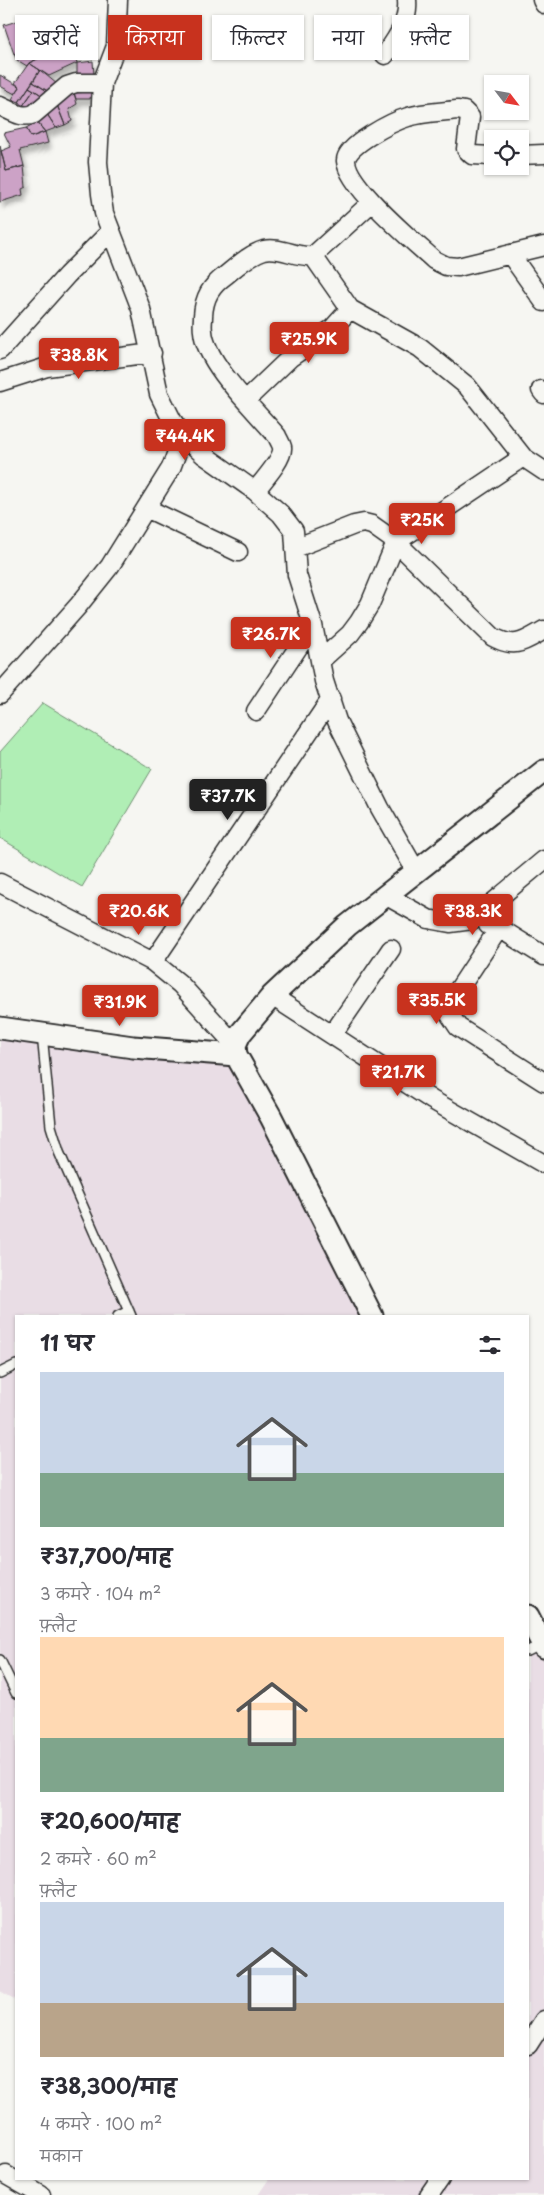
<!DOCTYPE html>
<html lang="hi">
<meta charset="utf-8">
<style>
:root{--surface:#fff;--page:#f7f7f7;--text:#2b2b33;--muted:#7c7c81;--accent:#c8321e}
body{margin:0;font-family:"Playpen Sans","Playpen Sans Deva",sans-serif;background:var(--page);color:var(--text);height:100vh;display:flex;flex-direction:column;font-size:19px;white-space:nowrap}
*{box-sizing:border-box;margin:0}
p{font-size:16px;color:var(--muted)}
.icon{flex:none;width:28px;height:28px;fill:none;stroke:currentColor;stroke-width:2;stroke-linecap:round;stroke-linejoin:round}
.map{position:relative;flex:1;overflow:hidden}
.drawer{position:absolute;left:15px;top:1315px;width:514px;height:865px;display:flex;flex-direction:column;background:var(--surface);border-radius:0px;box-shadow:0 1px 4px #0004}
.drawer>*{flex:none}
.guide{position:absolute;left:15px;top:15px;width:515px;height:45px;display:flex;gap:10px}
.needle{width:32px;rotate:121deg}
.controls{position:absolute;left:484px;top:75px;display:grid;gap:10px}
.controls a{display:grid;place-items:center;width:45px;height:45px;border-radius:0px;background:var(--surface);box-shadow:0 1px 4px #0004;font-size:25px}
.price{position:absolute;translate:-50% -42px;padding:0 11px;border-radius:5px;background:var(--accent);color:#fff;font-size:16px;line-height:32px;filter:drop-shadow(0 1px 2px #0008)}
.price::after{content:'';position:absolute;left:50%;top:30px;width:15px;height:11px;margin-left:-8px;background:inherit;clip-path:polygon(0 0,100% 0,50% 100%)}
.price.selected{background:#222;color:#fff}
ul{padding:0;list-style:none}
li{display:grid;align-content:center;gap:10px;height:265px;padding:0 25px}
li span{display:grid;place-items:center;height:155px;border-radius:0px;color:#555}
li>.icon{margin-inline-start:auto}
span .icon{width:90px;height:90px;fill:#fffc;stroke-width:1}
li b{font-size:21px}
h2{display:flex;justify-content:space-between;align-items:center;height:60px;padding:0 25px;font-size:21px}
.chip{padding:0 18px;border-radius:0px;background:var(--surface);box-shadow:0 1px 4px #0004;font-size:18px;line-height:45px}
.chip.selected{background:var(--accent);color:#fff}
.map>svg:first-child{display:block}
.built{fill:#e9dde5}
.green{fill:#b0eeb5;stroke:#6e8c70}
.building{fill:#cca2c6;stroke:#2b2b2b;filter:url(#shadow)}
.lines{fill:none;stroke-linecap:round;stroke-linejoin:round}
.service-casing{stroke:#2b2b2b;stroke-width:12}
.minor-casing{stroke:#2b2b2b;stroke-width:21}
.tertiary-casing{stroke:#2b2b2b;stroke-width:25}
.service{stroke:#f6f6f2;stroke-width:9}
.minor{stroke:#f6f6f2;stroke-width:18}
.tertiary{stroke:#f6f6f2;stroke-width:21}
</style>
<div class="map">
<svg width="544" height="2195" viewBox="0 0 544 2195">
<defs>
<filter id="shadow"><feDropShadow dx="3" dy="5.5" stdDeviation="2.5" flood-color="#0004"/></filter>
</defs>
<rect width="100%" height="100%" fill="#f6f6f2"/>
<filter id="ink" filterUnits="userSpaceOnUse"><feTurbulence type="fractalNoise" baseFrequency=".02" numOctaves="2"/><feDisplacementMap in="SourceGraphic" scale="10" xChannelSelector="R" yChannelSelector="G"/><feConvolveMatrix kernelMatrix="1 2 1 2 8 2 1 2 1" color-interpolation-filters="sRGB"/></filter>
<g filter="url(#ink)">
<path class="built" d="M0 1037 240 1057 378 1316H16V2000L0 1991Z
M528 1612 544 1641V2195H258L269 2179H528Z"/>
<path class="green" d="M43 703 152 769 82 887 0 838V752Z"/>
<path class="building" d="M30 17 41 37 22 46V49L14 54 4 25Z
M68 34 71 43 61 48 55 35Z
M55 35 61 48 46 55 41 37Z
M41 37 46 55 29 63 27 66 17 60 14 54 22 49V46Z
M71 43 77 63 49 76 29 63Z
M93 61 94 75 77 79V63Z
M29 63 40 70 19 102 12 99 20 87 15 83Z
M40 70 57 84 49 92 33 82Z
M0 75 20 87 15 94 0 86Z
M33 82 49 92 43 96 29 87Z
M29 87 34 90 22 107 19 102Z
M34 90 43 96 39 102 35 100 26 110 22 107Z
M91 92 90 99H76L74 93Z
M74 93 77 104 69 109 72 121 65 125 57 105Z
M57 105 65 125 56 128 47 114Z
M47 114 56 128 45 132 37 122Z
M37 122 45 132 31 137 26 128Z
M26 128 31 137 45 132 48 143 20 150 24 166 6 171 1 151 11 147 4 133Z
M0 146 6 171 24 166 26 187 22 189 23 195 0 202Z"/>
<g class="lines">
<g class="service-casing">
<path id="service" d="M42 1034 51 1126 59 1152 131 1316
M118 1316 129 1311
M0 1373 16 1365
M528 1651 542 1644
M0 1660 16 1693"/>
</g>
<g class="minor-casing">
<path id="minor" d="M118 0 116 46 102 83 98 162 101 194 104 213 141 309 159 394 172 420 183 436 204 455 255 491 281 514 294 531 297 575 313 625 324 681 337 721 380 808 416 871
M542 0 544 4
M385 55C397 38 409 22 407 0
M0 106C12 111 21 119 34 114L67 86 76 83H102
M520 155 544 154
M492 156 472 155 466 149 470 117 464 111 457 110C441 112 423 112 408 117 394 121 344 146 346 161 348 187 413 241 434 260L446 266 458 267 544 246
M510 254 544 302
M313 256 350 309 420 348 467 386 523 457 544 471
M0 350 67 275 111 231
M0 382 47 367 152 353
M541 390 544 394
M246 400 291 357 332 329 350 309
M255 491C262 482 284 458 282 447 281 443 278 439 277 436 256 411 205 363 203 331 202 326 203 321 203 316 204 297 211 286 226 275 237 266 250 254 264 250 280 246 297 258 313 256L371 203
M146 508 238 552
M295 548 354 525 364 523 372 525 396 542 493 637C516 649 523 642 544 630
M320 661 350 634 359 622 370 604 396 542 523 457
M0 694 78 606 110 566 171 468 183 436
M256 711 313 625
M0 883 153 962 180 984 235 1045
M385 895 428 919 450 923 472 920 544 860
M488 925 499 928 544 956
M499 928 451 1001 450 1015 458 1027 544 1082
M153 962 331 699
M272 996 432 1100 544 1164
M332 1035 391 949
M528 2045 544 2020
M6 2175 41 2195
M429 2195 440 2179"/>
</g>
<g class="tertiary-casing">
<path id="tertiary" d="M0 1028 133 1047 236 1055
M372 1316 271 1117 236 1055 235 1045 240 1034 272 996 347 926 544 771
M528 1616 544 1647"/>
</g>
<use href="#service" class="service"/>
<use href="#minor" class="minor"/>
<use href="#tertiary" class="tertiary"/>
</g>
</g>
</svg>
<div class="controls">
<a><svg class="needle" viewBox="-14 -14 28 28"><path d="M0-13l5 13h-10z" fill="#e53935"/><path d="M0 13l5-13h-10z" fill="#7c7c81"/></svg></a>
<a><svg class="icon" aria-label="locate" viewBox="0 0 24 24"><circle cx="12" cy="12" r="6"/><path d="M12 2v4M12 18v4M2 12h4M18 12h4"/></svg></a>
</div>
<b class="price" style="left:309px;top:364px">₹25.9K</b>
<b class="price" style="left:79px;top:380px">₹38.8K</b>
<b class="price" style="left:185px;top:461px">₹44.4K</b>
<b class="price" style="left:422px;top:545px">₹25K</b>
<b class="price" style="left:271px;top:659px">₹26.7K</b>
<b class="price selected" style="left:228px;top:821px">₹37.7K</b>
<b class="price" style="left:139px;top:936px">₹20.6K</b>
<b class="price" style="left:473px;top:936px">₹38.3K</b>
<b class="price" style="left:437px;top:1025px">₹35.5K</b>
<b class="price" style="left:120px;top:1027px">₹31.9K</b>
<b class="price" style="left:398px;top:1097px">₹21.7K</b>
<div class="guide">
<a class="chip">खरीदें</a>
<a class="chip selected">किराया</a>
<a class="chip">फ़िल्टर</a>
<a class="chip">नया</a>
<a class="chip">फ़्लैट</a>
</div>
<section class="drawer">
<h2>11 घर<svg class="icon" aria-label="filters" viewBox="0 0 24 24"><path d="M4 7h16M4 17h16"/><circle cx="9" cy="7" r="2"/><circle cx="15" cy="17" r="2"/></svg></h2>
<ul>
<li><span style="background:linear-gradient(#c9d6e8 65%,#7fa58c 0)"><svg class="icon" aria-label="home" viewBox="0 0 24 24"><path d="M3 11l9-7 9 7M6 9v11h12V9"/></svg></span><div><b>₹37,700/माह</b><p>3 कमरे · 104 m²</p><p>फ़्लैट</p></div></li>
<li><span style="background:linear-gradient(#ffd9b3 65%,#7fa58c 0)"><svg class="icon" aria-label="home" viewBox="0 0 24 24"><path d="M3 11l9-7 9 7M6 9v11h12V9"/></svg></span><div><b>₹20,600/माह</b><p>2 कमरे · 60 m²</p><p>फ़्लैट</p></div></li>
<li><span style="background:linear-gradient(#c9d6e8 65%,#b9a48a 0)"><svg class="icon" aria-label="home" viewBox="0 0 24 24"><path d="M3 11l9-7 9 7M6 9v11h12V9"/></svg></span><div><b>₹38,300/माह</b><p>4 कमरे · 100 m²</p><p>मकान</p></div></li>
</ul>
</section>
</div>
